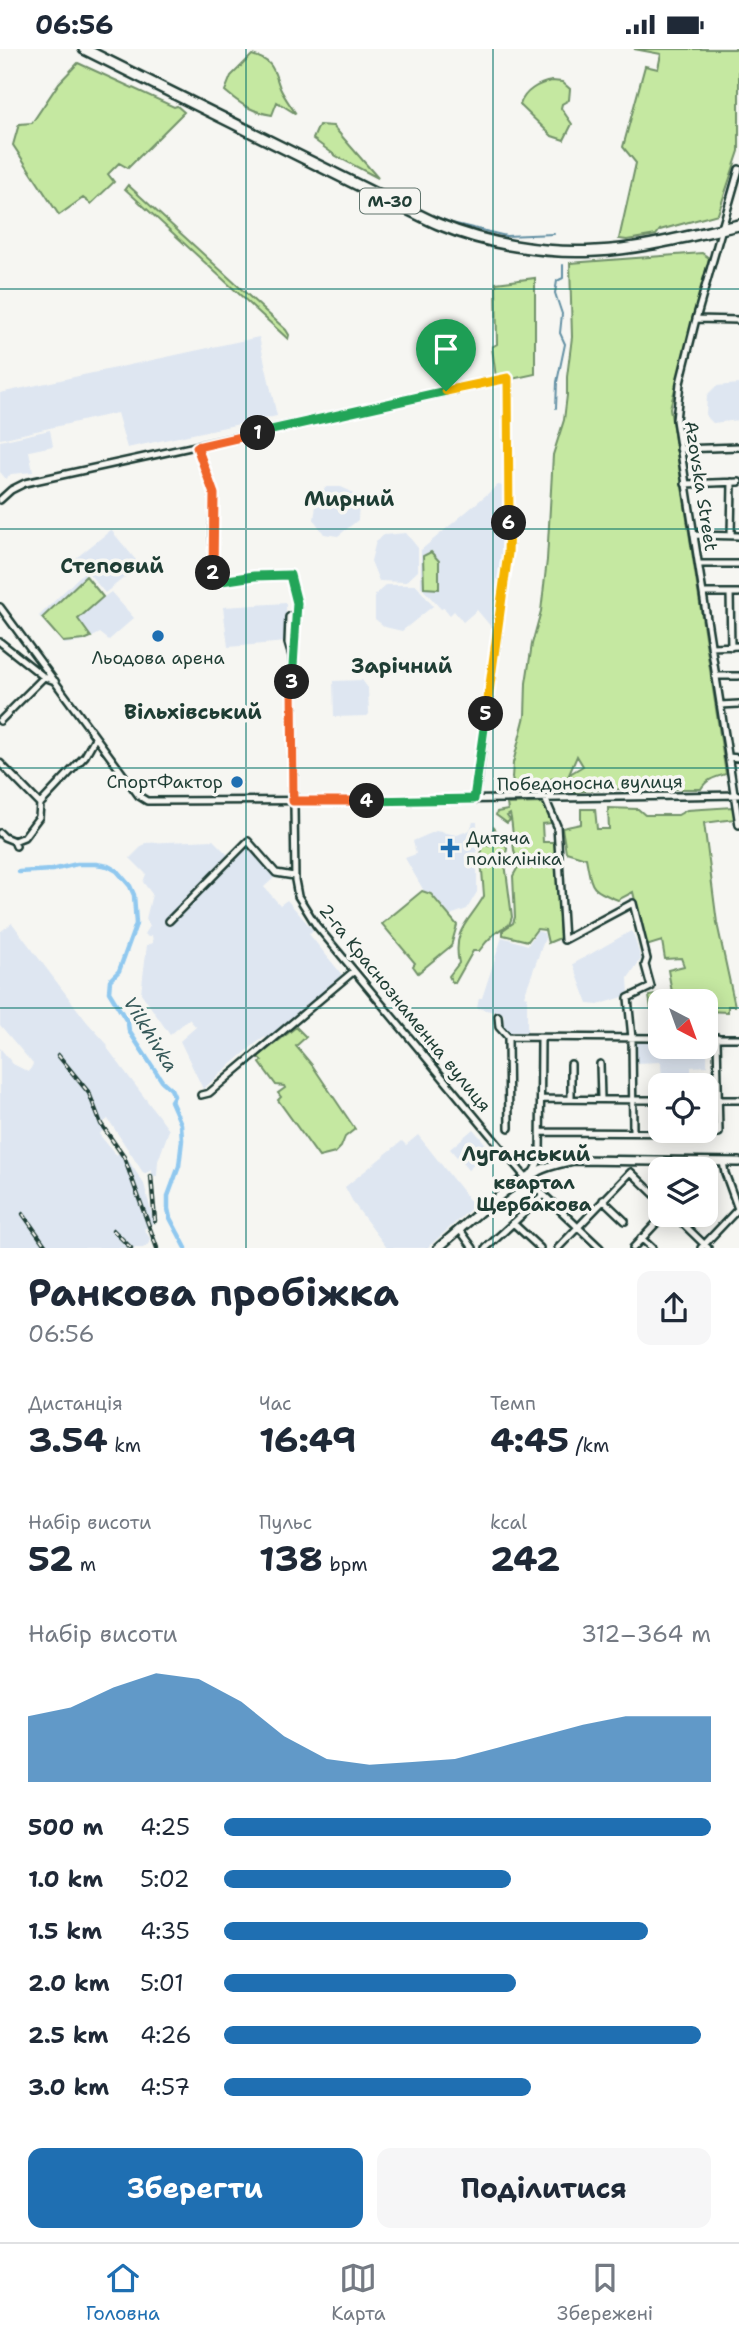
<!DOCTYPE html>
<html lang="uk">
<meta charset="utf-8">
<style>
body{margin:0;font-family:"Shantell Sans",sans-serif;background:#f6f6f7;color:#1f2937;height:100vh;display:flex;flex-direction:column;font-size:26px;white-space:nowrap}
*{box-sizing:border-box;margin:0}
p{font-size:23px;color:#747a83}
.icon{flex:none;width:38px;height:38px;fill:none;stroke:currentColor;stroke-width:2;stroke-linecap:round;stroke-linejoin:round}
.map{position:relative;height:1199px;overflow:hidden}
.details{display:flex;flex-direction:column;background:#fff;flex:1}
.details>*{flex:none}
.needle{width:46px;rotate:139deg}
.tools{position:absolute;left:648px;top:940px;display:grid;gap:14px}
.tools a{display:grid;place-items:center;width:70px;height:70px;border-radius:14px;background:#fff;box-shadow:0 4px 18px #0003;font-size:35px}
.pin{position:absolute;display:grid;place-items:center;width:60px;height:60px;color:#fff;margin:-72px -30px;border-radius:50% 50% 50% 0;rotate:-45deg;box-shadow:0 0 7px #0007}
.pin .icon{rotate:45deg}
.km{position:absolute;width:35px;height:35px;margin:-18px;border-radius:50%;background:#222;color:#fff;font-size:19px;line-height:35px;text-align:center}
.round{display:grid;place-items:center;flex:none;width:74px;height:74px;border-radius:14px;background:#f6f6f7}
.headline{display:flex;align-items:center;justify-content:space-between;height:119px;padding:0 28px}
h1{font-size:38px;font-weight:700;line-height:52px}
.figures{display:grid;grid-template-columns:repeat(3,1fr);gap:10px;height:119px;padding:7px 28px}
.figures div{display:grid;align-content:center}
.figures b{font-size:35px;font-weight:700}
.figures small{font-size:19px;font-weight:400}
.figures p{font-size:19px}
.chart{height:196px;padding:14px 28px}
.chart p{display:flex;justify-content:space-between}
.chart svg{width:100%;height:126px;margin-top:7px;fill:#1f6fb2;opacity:.7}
.button{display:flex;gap:14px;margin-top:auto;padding:14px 28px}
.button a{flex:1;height:80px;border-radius:14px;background:#1f6fb2;color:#fff;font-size:28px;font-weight:700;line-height:80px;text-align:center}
.button a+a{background:#f6f6f7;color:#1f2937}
ul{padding:0 28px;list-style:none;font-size:23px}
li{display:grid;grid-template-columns:112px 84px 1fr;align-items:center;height:52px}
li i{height:18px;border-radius:9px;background:#1f6fb2}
.status{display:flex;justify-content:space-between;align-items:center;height:49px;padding:0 35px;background:#fff;direction:ltr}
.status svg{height:19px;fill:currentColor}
.tabs{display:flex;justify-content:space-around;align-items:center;height:98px;border-top:2px solid #e0e1e3;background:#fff;font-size:19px;color:#747a83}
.tabs a{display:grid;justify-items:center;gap:4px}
.tabs .current{color:#1f6fb2}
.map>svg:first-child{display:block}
.built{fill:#dee6f1}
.green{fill:#c5e8a1;stroke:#72926a;stroke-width:2}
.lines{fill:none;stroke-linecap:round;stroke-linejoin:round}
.stream{stroke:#6390a4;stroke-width:2}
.river{stroke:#90c8ef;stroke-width:4.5}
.minor-casing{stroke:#1f3d34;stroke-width:10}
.major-casing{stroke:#1f3d34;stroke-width:12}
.highway-casing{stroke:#1f3d34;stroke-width:14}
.minor{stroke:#f6f6f2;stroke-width:5}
.major{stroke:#f6f6f2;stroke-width:7}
.highway{stroke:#f6f6f2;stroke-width:9}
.rail-casing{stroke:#1f3d34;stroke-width:4.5}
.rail{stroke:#f6f6f2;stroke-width:2;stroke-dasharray:5;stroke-linecap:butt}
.split-1-casing{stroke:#fff;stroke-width:14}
.split-2-casing{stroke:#fff;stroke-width:14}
.split-3-casing{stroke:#fff;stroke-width:14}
.split-4-casing{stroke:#fff;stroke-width:14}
.split-5-casing{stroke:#fff;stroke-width:14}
.split-6-casing{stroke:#fff;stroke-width:14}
.split-7-casing{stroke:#fff;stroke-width:14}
.split-1{stroke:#22a559;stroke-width:9}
.split-2{stroke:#f0652b;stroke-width:9}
.split-3{stroke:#22a559;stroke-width:9}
.split-4{stroke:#f0652b;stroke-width:9}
.split-5{stroke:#22a559;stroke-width:9}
.split-6{stroke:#f5b400;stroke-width:9}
.split-7{stroke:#f5b400;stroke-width:9}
.grid{fill:none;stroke:#0f766e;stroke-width:2;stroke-opacity:0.55}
.poi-dot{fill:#1f6fb2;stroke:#f6f6f2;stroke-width:2.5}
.labels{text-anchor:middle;stroke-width:7;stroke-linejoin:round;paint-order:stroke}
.shield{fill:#f6f6f2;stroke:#60746d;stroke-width:2}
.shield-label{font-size:16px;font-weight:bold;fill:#1f3d34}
.street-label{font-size:18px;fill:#1f3d34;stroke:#f6f6f2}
.poi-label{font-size:18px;fill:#1f3d34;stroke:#f6f6f2}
.water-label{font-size:19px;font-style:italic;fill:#365959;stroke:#f6f6f2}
.neighbourhood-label{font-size:19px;font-weight:bold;fill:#1f3d34;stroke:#f6f6f2}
.quarter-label{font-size:21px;font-weight:bold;fill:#1f3d34;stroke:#f6f6f2}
</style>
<div class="status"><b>06:56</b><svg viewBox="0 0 49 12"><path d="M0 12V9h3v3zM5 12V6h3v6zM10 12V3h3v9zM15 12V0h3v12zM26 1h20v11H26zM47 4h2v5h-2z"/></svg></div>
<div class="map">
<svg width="739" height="1199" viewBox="0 0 739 1199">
<rect width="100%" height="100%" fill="#f6f6f2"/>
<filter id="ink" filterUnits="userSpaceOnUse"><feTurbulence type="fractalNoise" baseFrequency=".0143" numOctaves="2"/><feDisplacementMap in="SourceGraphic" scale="14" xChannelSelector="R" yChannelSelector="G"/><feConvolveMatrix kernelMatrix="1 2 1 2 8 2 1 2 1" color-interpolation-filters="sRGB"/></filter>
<g filter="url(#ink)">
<!-- built -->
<path class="built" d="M 259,288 L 277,367 L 127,399 L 117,364 L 0,390 L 0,344 Z
M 739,335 L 739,371 L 713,374 L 706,367 L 707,346 L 716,337 Z
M 50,381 L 53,397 L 29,402 L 33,423 L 11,425 L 6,430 L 0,423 L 0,392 Z
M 498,436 L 507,438 L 506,492 L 492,579 L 477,561 L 463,573 L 454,562 L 450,566 L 444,559 L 441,560 L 421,538 L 421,501 Z
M 325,438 L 341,438 L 350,442 L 359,452 L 358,471 L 338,487 L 324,485 L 314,471 L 316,456 Z
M 111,481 L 140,516 L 105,544 L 76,509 Z
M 406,484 L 418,499 L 418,522 L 406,533 L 379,532 L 371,512 L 376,492 L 384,486 Z
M 83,524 L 104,548 L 111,543 L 134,569 L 109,591 L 100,584 L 85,592 L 64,595 L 39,567 Z
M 386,536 L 416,536 L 433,557 L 402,582 L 385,578 L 375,570 L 375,546 Z
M 286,554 L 286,593 L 228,598 L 223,558 Z
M 362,631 L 368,639 L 369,665 L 367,667 L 334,668 L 333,632 Z
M 473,773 L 477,773 L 477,843 L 467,860 L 450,866 L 431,844 L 424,842 L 405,809 L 416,805 L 413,792 L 436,782 L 457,786 L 470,781 Z
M 213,791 L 230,808 L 172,872 L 248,796 L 276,827 L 264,838 L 280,856 L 287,851 L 313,881 L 309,885 L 343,927 L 267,990 L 265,988 L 255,995 L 203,1040 L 180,992 L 196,978 L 189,970 L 170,986 L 141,944 L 147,896 L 153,894 L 152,886 L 148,888 L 145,885 L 150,877 L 146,870 L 152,845 L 143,833 L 146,825 L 130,809 L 145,794 Z
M 12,874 L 87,973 L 107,995 L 108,1000 L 169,1081 L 158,1112 L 157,1127 L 152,1127 L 152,1121 L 144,1125 L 108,1070 L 100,1076 L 104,1081 L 99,1085 L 116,1106 L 122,1102 L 144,1135 L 154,1174 L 144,1180 L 150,1189 L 150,1194 L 143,1199 L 0,1199 L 0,999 L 13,1015 L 29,1023 L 33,1015 L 0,976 L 0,883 Z
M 537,882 L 544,884 L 545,889 L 524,947 L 527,948 L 527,983 L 506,983 L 503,979 L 504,965 L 477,959 L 479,949 L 482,949 L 502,888 L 528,896 Z
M 631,882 L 634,887 L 641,910 L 628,929 L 629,946 L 598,956 L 588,955 L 573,915 Z
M 633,992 L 660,992 L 660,998 L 705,998 L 707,992 L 707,1017 L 691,1018 L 691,1032 L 662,1033 L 661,1013 L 634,1014 Z
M 473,1080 L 491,1101 L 468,1121 L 450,1100 Z
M 418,1086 L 474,1157 L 427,1199 L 387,1199 L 354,1155 L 345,1138 L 402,1092 L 406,1096 Z"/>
<!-- green -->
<path class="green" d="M 634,0 L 739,0 L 739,102 L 718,165 L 660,181 L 656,186 L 627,191 L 619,190 L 636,114 L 623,98 L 645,17 L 658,20 L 661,5 Z
M 252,6 C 274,12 273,20 280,39 C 284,48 291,57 296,65 L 277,53 L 272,66 C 252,63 240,55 225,42 L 231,27 Z
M 78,14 L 174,58 L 177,57 L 184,63 L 128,119 L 119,114 L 108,125 L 114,133 L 91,155 L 83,149 L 59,166 L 13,96 L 19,75 L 32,74 L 59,34 Z
M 552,32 L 562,33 L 570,40 L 569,51 L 562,55 L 561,59 L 572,75 L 564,91 L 552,87 L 520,56 C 524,42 539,34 552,32 Z
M 319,76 L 333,77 L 378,129 L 336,107 L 313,90 Z
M 128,136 L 286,281 L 289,286 L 288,290 L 125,140 Z
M 702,204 L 709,209 L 670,359 L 726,725 C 716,728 706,730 701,740 L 609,740 L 574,743 L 570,725 L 583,717 L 577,707 L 568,728 L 551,730 L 551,736 L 547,738 L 545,744 L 515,743 L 512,729 L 513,714 L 525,667 L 526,634 L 532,595 L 541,562 L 547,511 L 553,406 L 564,371 L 567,346 L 567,328 L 572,288 L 570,214 Z
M 535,229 L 535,325 L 512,330 L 510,328 L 496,329 L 492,298 L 497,295 L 496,234 Z
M 431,503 L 439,512 L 439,540 L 424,539 L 423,507 Z
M 86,527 L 103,548 L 78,570 L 91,588 L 84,591 L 63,593 L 42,569 Z
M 544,754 L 553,774 L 542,775 L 543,793 L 555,793 L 560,889 L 548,894 L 545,881 L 537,880 L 528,892 L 503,886 L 503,881 L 513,874 L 515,868 L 513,827 L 519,816 C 510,800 515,783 510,765 L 507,767 L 510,771 L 507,774 L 496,766 L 497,763 L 508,761 L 507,755 Z
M 733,758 L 735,770 L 704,774 L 717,874 L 735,957 L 728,957 L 728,963 L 705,962 L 705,952 L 660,952 L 660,960 L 651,960 L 649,947 L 672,943 L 668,921 L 684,917 L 681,909 L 665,910 L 662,892 L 646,897 L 633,843 L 618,851 C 589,840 592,839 586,809 L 566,803 L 562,779 L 581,775 L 581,760 L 595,760 L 597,780 L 609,780 L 608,759 L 638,760 L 645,766 L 678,766 L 687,761 Z
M 494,779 L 503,790 L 507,799 L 505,814 L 512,868 L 509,876 C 496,881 487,891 479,902 L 473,902 L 455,934 L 452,933 L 449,927 L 459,914 C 452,880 470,872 484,847 L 481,808 L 483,794 L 489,797 Z
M 422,842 L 431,845 L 457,876 L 451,897 L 418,924 L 413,917 L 415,914 L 382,875 Z
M 296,978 L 306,988 L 296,997 L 312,1016 L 355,1080 L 345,1088 L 341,1098 L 335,1104 L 319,1108 L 278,1051 L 281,1048 L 278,1044 L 285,1039 L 284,1037 L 276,1036 L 260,1014 L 262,1012 L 258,1008 Z"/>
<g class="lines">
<!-- stream -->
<path class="stream" d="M 421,162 L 452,174 L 506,187 L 554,185
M 556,359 L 557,333 L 565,295 L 560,284 L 562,265 L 555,244 L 557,232 L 563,229 L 563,216"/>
<!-- river -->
<path class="river" d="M 19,823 L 52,821 L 77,815 L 96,815 L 108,817 L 117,822 L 130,837 L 134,846 L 136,875 L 119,922 L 110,931 L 109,943 L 128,974 L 129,982 L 162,1032 L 171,1040 L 174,1047 L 171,1052 L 181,1075 L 182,1091 L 179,1117 L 168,1147 L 168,1160 L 170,1169 L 186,1199"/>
<!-- minor casing -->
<g class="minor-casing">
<path id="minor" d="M 739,120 L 696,270 L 680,334 L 676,371 L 739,776
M 696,270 L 739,271
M 197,398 L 214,445 L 212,485 L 215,533 L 254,527 L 290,526 L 297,554 L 292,607 L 295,831 L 298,847 L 316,876 L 526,1129 L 600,1199
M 680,400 L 739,398
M 685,435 L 739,433
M 0,451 L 11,441 L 25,434 L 508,329 L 509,492 L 478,731 L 474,750
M 695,486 L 739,487
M 731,487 L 732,433
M 699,515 L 739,515
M 703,544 L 739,544
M 730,544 L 731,598
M 0,558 L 139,747 L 147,752 L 444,751 L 739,746
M 0,593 L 44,628 L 55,632
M 711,598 L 739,597
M 292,607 L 288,594 L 289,568 L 296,564
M 715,627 L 739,627
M 720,656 L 739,655
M 0,672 L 44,628
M 728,708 L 739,709
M 0,714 L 40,755
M 545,749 L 557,777 L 564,891 L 633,854 L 647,910 L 645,916 L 651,938 L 628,949 L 632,989 L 633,1083
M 0,784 L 4,788 L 14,792 L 16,797
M 14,792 L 24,788 L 39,768 L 40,755 L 85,707 L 95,689
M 169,872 L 248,792 L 276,824 L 294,827
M 498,967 L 499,978 L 508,988 L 660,989
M 508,988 L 509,1079
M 705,989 L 739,989
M 600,1015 L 601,1050
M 201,1046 L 209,1044 L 354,922
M 541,1050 L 660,1051
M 571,1050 L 571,1015
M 705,1051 L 739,1051
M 540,1083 L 719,1084 L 717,988
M 723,1113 L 725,1124 L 738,1160
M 532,1125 L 540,1110 L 541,989
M 603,1151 L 625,1172
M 674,1166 L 708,1199
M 513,1174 L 540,1199
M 687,1177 L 698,1166
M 460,1181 L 473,1199
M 641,1189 L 652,1199
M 486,1199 L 544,1146
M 558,1199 L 631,1123 L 660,1151
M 633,1199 L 664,1166
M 701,1199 L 738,1160"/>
</g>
<!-- major casing -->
<g class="major-casing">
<path id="major" d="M 438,1199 C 468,1174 503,1139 538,1122 C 549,1116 562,1114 574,1111 L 739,1113"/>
</g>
<!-- highway casing -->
<g class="highway-casing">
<path id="highway" d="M 84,0 L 390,152 C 406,159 422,168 438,175 C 486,195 545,205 596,202 C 644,200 692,186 739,176"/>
</g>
<!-- minor -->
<use href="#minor" class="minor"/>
<!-- major -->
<use href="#major" class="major"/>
<!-- highway -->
<use href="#highway" class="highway"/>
<!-- rail casing -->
<g class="rail-casing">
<path id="rail" d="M 58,1006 L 89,1044 L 101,1075 L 124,1108 L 157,1199
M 151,1127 L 155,1172
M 23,1165 L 47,1199
M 113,1181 L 131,1199"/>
</g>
<!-- rail -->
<use href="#rail" class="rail"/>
</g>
</g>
<g class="lines" filter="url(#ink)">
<!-- split-1 casing -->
<g class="split-1-casing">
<path id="split-1" d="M 258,384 L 446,342"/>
</g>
<!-- split-2 casing -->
<g class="split-2-casing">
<path id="split-2" d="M 213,524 L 214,445 L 197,398 L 258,384"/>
</g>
<!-- split-3 casing -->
<g class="split-3-casing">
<path id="split-3" d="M 213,524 L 215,533 L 254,527 L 290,526 L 297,554 L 292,633"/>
</g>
<!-- split-4 casing -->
<g class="split-4-casing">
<path id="split-4" d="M 292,633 L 293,752 L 367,752"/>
</g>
<!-- split-5 casing -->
<g class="split-5-casing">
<path id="split-5" d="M 367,752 L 474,750 L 486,665"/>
</g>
<!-- split-6 casing -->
<g class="split-6-casing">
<path id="split-6" d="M 486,665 L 508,504 L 509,474"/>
</g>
<!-- split-7 casing -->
<g class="split-7-casing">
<path id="split-7" d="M 446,342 L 508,329 L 509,474"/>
</g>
<!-- split-1 -->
<use href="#split-1" class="split-1"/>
<!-- split-2 -->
<use href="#split-2" class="split-2"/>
<!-- split-3 -->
<use href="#split-3" class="split-3"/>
<!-- split-4 -->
<use href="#split-4" class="split-4"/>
<!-- split-5 -->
<use href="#split-5" class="split-5"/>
<!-- split-6 -->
<use href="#split-6" class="split-6"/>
<!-- split-7 -->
<use href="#split-7" class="split-7"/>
</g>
<!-- grid -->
<path class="grid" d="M 246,0 L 246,1199M 493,0 L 493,1199M 0,240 L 739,240M 0,480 L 739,480M 0,719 L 739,719M 0,959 L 660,959M 705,959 L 739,959"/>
<!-- markers -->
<g class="poi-dot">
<circle cx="158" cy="587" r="7"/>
<circle cx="237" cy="733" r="7"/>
<path d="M446.5 788.5h7v7h7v7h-7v7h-7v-7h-7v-7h7z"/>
</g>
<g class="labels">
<!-- shield labels -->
<rect class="shield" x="360" y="139.5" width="60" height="25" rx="5"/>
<g class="shield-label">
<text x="390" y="158">М-30</text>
</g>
<!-- street labels -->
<g class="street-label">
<text transform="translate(701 437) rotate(81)" y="6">Azovska Street</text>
<text transform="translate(590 734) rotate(-1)" y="6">Победоносна вулиця</text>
<text transform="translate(405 959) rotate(51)" y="6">2-га Краснознаменна вулиця</text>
</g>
<!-- poi labels -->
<g class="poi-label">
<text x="158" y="615">Льодова арена</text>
<text x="223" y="739" text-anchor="end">СпортФактор</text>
<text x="466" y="795" text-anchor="start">Дитяча<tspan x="466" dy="21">поліклініка</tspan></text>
</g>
<!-- water labels -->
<g class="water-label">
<text transform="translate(151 985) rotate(58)" y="7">Vilkhivka</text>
</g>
<!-- neighbourhood labels -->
<g class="neighbourhood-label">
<text x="534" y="1140">квартал<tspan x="534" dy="22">Щербакова</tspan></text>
</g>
<!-- quarter labels -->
<g class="quarter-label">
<text x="349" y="457">Мирний</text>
<text x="112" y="524">Степовий</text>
<text x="402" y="624">Зарічний</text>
<text x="193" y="670">Вільхівський</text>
<text x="526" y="1112">Луганський</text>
</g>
</g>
</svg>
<div class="tools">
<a><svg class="needle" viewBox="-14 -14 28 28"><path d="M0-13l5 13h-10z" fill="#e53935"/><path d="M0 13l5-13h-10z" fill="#747a83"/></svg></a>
<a><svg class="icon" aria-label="locate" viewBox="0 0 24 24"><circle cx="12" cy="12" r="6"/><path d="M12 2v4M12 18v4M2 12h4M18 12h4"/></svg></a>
<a><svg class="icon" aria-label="layers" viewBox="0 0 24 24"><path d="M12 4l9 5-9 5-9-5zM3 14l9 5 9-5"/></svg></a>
</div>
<div class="pin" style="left:446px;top:342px;background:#1e9e55"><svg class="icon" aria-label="arrive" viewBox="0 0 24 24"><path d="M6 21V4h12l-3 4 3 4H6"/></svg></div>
<b class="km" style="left:258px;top:384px">1</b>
<b class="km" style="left:213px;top:524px">2</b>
<b class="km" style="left:292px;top:633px">3</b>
<b class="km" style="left:367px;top:752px">4</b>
<b class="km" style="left:486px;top:665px">5</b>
<b class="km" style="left:509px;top:474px">6</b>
</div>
<section class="details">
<div class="headline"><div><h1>Ранкова пробіжка</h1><p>06:56</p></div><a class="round"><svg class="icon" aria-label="share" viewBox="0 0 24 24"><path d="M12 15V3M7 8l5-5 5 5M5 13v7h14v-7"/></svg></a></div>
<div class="figures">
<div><p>Дистанція</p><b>3.54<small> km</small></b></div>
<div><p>Час</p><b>16:49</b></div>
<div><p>Темп</p><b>4:45<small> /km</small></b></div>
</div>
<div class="figures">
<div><p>Набір висоти</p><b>52<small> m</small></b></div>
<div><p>Пульс</p><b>138<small> bpm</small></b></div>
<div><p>kcal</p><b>242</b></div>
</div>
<div class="chart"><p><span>Набір висоти</span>312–364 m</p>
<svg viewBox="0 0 160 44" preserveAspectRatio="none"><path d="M0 44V21L10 18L20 11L30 6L40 8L50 16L60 28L70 36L80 38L90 37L100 36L110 32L120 28L130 24L140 21L150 21L160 21V44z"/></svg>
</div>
<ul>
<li><b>500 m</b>4:25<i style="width:100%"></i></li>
<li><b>1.0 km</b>5:02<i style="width:59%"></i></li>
<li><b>1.5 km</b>4:35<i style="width:87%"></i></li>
<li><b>2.0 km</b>5:01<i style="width:60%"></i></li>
<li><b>2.5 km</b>4:26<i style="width:98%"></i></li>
<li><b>3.0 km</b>4:57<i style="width:63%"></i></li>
</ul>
<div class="button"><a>Зберегти</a><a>Поділитися</a></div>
</section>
<nav class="tabs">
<a class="current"><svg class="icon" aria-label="home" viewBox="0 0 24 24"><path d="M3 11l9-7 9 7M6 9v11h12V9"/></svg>Головна</a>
<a><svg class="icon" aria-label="map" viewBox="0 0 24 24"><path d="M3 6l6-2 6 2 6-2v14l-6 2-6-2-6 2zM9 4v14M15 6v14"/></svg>Карта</a>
<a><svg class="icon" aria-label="saved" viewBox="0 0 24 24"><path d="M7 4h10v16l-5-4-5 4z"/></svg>Збережені</a>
</nav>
